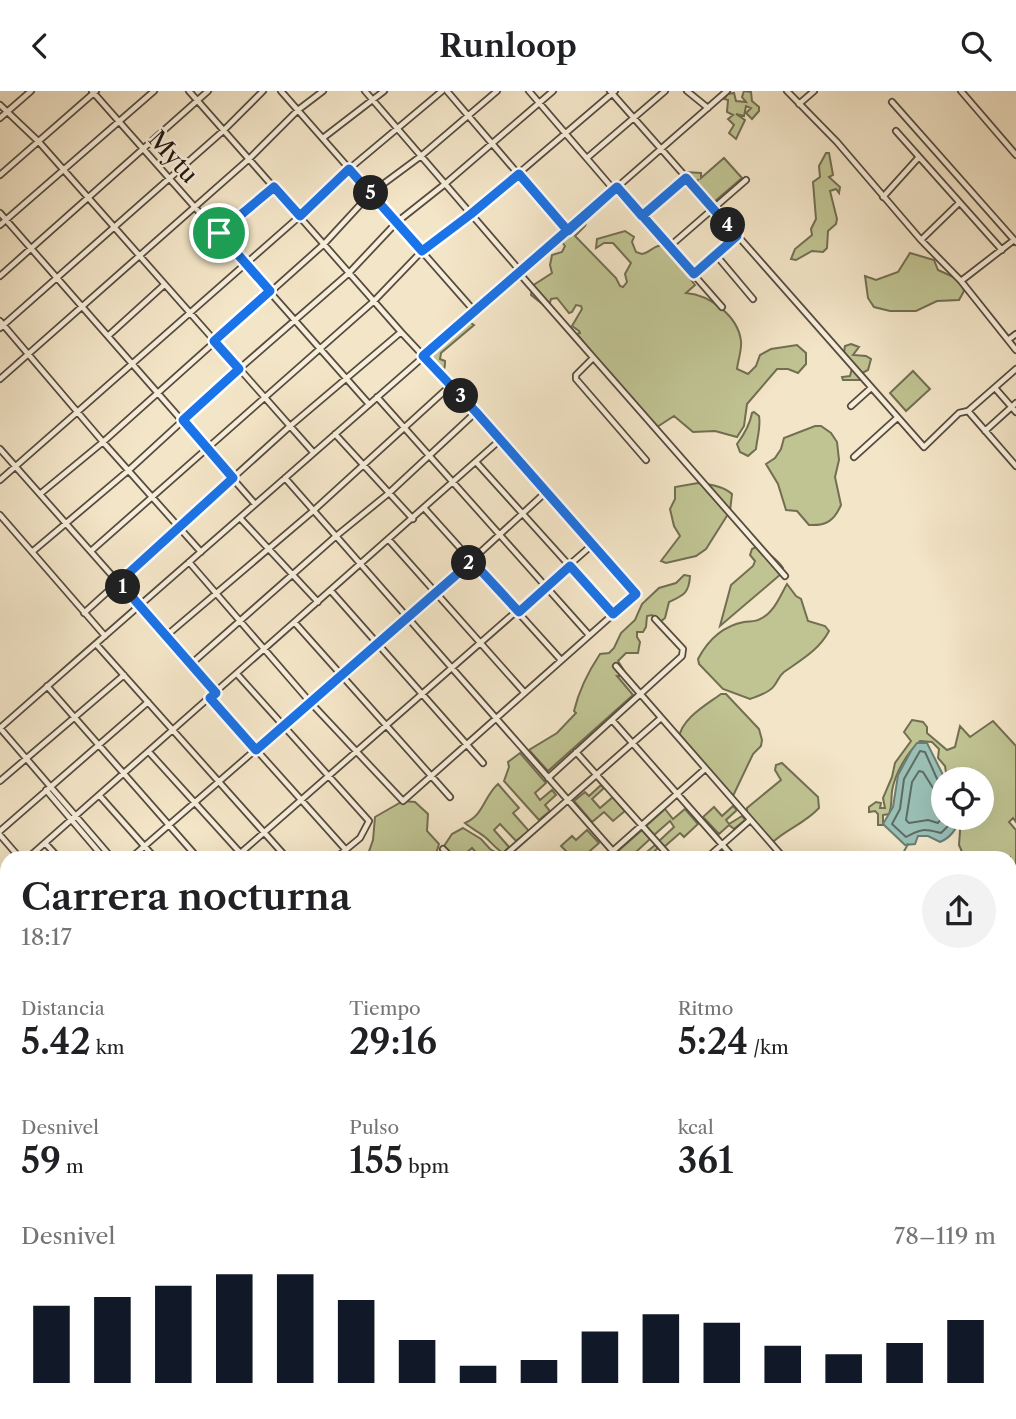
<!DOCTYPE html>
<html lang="es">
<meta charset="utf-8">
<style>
body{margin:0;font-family:"Libre Caslon Text",serif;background:#f2f2f2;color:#202124;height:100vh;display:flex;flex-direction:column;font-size:26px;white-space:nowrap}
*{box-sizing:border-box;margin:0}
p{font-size:23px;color:#757577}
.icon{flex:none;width:38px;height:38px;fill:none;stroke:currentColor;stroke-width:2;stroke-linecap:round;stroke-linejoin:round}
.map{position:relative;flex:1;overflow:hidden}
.panel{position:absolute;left:0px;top:760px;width:1017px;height:569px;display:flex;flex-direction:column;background:#fff;border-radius:21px 21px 0 0;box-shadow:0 7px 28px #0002}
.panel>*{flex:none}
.tools{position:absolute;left:931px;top:676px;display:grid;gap:14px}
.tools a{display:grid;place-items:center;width:63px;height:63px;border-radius:50%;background:#fff;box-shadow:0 7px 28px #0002;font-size:35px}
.pin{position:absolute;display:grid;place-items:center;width:60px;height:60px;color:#fff;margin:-30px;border:4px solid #fff;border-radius:50%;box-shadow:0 2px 7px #0007}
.km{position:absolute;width:35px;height:35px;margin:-18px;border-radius:50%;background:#222;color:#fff;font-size:19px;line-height:35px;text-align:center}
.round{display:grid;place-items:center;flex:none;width:74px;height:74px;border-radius:37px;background:#f2f2f2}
.summary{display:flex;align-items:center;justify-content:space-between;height:119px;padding:0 21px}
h1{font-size:38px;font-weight:600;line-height:52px}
.stats{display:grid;grid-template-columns:repeat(3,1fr);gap:10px;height:119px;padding:7px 21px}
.stats div{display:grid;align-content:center}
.stats b{font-size:35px;font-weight:600}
.stats small{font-size:19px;font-weight:400}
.stats p{font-size:19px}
.chart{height:196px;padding:14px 21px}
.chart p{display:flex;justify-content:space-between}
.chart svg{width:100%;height:126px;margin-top:7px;stroke:#111827;stroke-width:6}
header{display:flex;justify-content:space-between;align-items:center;height:91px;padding:0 21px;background:#fff;font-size:32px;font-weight:600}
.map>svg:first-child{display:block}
.green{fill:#c0c392;stroke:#716e52;stroke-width:2}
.water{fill:#9bbfb5;stroke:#6b7c73;stroke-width:2}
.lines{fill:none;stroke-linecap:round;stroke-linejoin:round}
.shore{stroke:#5e6c63;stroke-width:2}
.stream{stroke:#6b7c73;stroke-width:2}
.minor-casing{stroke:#564b3e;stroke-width:8}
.minor{stroke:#f7eedb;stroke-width:4.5}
.route-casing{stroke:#fff;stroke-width:14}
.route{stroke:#1a73e8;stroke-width:9}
.labels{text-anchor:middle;stroke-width:5;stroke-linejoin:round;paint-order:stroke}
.street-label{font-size:24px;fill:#221811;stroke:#f7eedb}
</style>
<header><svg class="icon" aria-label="back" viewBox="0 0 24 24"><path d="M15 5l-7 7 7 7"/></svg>Runloop<svg class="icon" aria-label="search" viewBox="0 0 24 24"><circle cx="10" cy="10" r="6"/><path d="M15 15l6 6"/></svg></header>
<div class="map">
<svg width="1016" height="1328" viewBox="0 0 1016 1328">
<rect width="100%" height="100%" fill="#f3e5c7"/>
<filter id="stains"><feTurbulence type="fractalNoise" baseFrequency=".00286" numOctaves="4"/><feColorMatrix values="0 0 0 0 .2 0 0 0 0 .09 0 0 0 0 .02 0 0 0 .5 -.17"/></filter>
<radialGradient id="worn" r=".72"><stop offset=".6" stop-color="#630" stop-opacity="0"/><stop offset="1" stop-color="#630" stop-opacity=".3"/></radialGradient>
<!-- green -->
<path class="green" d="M 744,0 L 751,1 L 752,10 L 759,16 L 759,20 L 752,28 L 746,22 L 751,17 L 746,15 L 744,25 L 736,23 L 745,29 L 736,48 L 729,42 L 734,34 L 728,28 L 733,24 L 727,21 L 728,9 L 724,8 L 728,3 L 734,2 L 736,10 L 746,11 L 742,6 Z
M 826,62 L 829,62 L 833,84 L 829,86 L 840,96 L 839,102 L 836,98 L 830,100 L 837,128 L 836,133 L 828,140 L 827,157 L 823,161 L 812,160 L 796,169 L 791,168 L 795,158 L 812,144 L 811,138 L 816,128 L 813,91 L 820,86 L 819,75 Z
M 724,67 L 742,87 L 714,111 L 697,91 L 698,89 L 692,90 L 686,84 L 686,81 L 701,82 L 701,87 Z
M 584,128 L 587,130 L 585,135 L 575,145 L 616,187 L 620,195 L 623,196 L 627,191 L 625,183 L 631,172 L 613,152 L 604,152 L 596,157 L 597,148 L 625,140 L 634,146 L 632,151 L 636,161 L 642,163 C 648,162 652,157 658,155 C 667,152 677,164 682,170 L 681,176 L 695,194 L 686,202 C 710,204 738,225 741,250 C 742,259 738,269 737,278 L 748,283 L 756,275 L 760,264 L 771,258 L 797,254 L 806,262 L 806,273 L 798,282 L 788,278 L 777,278 L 747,313 L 744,335 L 737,346 L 715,340 L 693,341 L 674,325 L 654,338 L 577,243 L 580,242 L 579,240 L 572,235 L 582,218 L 581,215 L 576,214 L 572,221 L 569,222 L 557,207 L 551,208 L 549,215 L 546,216 L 531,204 L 532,195 L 552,182 L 550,174 L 552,164 L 562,161 L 565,155 L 562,151 L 566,143 Z
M 910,162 L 934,169 L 938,179 L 960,189 L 964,200 L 959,209 L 937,210 L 916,220 L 890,220 L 874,216 L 868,207 L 865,185 L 876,189 L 898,181 Z
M 468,230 L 474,234 L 441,262 L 440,268 L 445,270 C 445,278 444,281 438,285 L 426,271 L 425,266 L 462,231 Z
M 851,253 L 859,256 L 853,264 L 866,265 L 871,268 L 868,279 L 860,283 L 860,289 L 843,289 L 842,286 L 850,285 L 853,274 L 844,261 L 845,255 Z
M 913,280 L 930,298 L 906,320 L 890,302 Z
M 754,321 L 759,325 C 761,336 757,347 756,358 L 748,365 L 740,361 L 737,353 C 743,345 750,333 752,322 Z
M 815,335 L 821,335 L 831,342 L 837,351 L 839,369 L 835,386 L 841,414 C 834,430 826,435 809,434 L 797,420 L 786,419 L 778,393 L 766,373 L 775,367 L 781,358 L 784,347 Z
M 698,392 C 710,393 723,395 732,403 L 730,420 L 706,458 L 696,465 L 666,472 L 661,470 L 680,445 L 674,435 L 670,418 L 675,408 L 675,396 Z
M 760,454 C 767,463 778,468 783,477 L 781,483 L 720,535 L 731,494 L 753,475 L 755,470 L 750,464 L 752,458 Z
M 684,484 L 690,485 C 689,502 684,504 669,511 L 665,527 L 660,531 L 655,529 L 652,524 L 647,525 L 646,536 L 643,541 L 637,541 L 637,546 L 640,551 L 638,562 L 626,562 L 618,570 L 625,581 L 623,585 L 617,585 L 633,604 L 548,680 L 529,659 L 557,642 L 576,622 L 574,620 C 579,599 588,581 600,563 L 609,562 L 614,557 L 621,542 L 635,529 L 642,513 L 659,497 L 676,492 Z
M 787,493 L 796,505 L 801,508 L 808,530 L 825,535 L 829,540 C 819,559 801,569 784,581 C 779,585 778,590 774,595 C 769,602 758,605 750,608 L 723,598 L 699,573 L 698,568 C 708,549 723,535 744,531 C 749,530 756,531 760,528 C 774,522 780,505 787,493 Z
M 721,603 L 726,603 L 759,638 L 762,649 L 761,655 L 753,663 L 733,705 L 692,659 L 679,647 C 681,628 706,614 721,603 Z
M 912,629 L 923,631 L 927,636 L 927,642 L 947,659 L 955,656 L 960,635 L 970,646 L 993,630 L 1016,655 L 1016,731 L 1013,727 L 1009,731 L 1016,739 L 1016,808 L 1010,813 L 1010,766 L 961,766 L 963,763 L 959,754 L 961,726 L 982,726 L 982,688 L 947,688 L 945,675 L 938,667 L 939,658 L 932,651 L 920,650 C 907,662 895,682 892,700 C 891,709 892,715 889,723 L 883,724 L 883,734 L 878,734 L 878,723 L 875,720 L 869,721 L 869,716 L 876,711 L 881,712 L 880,717 L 885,717 L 883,707 L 892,686 L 895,672 L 911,650 L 904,641 Z
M 520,662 L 546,692 L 535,702 L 540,709 L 552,699 L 556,704 L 545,714 L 550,720 L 539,729 L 504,690 L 509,676 L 508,671 Z
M 782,672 L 818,706 L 819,717 C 805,732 789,737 774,750 L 769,750 L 747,723 L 747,717 L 781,689 L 775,679 L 776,674 Z
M 498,693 L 519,717 L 513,722 L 529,740 L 516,750 L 500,733 L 494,739 L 509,756 L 503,762 C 495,757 492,752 485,746 C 479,741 472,738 465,732 C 484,724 484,705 498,693 Z
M 601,694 L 604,697 L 592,708 L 600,717 L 613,706 L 625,720 L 613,730 L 604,721 L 592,731 L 574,710 L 585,701 L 589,705 Z
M 403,710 L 415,711 L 428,723 L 427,740 L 439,753 L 435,766 L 367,766 L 373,749 L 375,726 Z
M 733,715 L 737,719 L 726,729 L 729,733 L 742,725 L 745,729 L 734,738 L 729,734 L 719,743 L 703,726 L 714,716 L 722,725 Z
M 665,718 L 673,728 L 685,718 L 698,733 L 684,746 L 680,742 L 664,756 L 659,750 L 674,736 L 670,730 L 654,744 L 646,735 Z
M 463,737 L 481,748 L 490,758 L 500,764 L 498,766 L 480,766 L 472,757 L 464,764 L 466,766 L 455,766 L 444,755 L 452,743 Z
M 587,739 L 599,752 L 583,766 L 572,766 L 561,755 L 572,745 L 576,749 Z
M 642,739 L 650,748 L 637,760 L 642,765 L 655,754 L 658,757 L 648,766 L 623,766 L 618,760 Z"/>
<!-- water -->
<path class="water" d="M 917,652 L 927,652 L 945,688 L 943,726 L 959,728 C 957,738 950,747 940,751 L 928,745 L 918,745 L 915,753 L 905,754 L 883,733 L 893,716 L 898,684 L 911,660 Z"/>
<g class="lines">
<!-- shore -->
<path class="shore" d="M 943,694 L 938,690 L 925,661 L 920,660 L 904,688 L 900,718 L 892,733 L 906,746 C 922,737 924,738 941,742 L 950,733 L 952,726
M 943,703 L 933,697 L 923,681 L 919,680 L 912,691 L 906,729 L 909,732 L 928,729 L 938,732 L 943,725"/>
<!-- stream -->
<path class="stream" d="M 901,766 L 908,753"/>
<!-- minor casing -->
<g class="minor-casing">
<path id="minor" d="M 92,0 L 368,312
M 189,0 L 401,241 L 476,321 L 636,503 L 403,710 L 310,611 L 189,471
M 281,0 L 476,222
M 365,0 L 521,181
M 447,0 L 567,140
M 529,0 L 614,99
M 610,0 L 924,356 L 959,322 L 968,320 L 1016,278
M 687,0 L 708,17
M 787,0 L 837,51 L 921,149 L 961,190 L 1016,259
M 961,0 L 1016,64
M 892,11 L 1016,151
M 799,13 L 814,0
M 0,14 L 39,51 L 313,361
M 0,27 L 31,0
M 896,40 L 1002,159
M 323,47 L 384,0
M 587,67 L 665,0
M 0,84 L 96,0
M 617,96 L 722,216
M 883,106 L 919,66
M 0,122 L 255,413
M 642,125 L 686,87
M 0,134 L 154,0
M 219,142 L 274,96
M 921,149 L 959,112
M 669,156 L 746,89
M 716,164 L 753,208
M 519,182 L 785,485
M 693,183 L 737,145
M 0,185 L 208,0
M 961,190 L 1014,149
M 0,230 L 103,351 L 201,461
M 0,237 L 223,40 L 263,0
M 108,245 L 164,194
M 1008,249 L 1016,243
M 593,267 L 576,284 L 576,288 L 646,369
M 0,288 L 249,68 L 298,19 L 323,0
M 995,297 L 1016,321
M 377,306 L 589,544
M 851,315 L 871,297
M 968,320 L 1016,375
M 985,340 L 1016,312
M 335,343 L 413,428
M 0,358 L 216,602
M 854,366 L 897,327
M 476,371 L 613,523
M 285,387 L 618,766
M 0,389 L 300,125 L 349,78 L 442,0
M 40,403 L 103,351 L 324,153 L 371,102 L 421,65 L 497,0
M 425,418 L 561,569
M 0,424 L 105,545
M 240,427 L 318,511
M 389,449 L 524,601
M 91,460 L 374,210 L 422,160 L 471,123 L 615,0
M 32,461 L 129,379 L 239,278 L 349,182 L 397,131 L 445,93 L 553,0
M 331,500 L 483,672
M 84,522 L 289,336 L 401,241
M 295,532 L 450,706
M 166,545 L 313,420 L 451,294
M 96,553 L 286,766
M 191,573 L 335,446 L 389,402 L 476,321
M 616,575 L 783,766
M 237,583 L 369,730 L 360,747 L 337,766
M 47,595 L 197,766
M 210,607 L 346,759
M 612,629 L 733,766
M 0,637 C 242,424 485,212 727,0
M 0,637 L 111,766
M 149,661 L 244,766
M 576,661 L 670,766
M 548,687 L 682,565 L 683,558 L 655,528
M 0,690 L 124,584
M 46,699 L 103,766
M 99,704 L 154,766
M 0,740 L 148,611
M 0,744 L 19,766
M 45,752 L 58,766
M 443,758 L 451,766
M 29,766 L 500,349
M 132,766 L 436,502 L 546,401
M 236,766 L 592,454
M 503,766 L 661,627
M 606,766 L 705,678
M 708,766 L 750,729
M 0,793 L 7,787
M 1010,826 L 1016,821
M 0,837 L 7,845
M 598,1321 L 604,1328
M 435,1328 L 443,1321"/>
</g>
<!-- minor -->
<use href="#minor" class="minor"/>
</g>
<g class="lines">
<!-- route casing -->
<g class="route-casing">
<path id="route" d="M 219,142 L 270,200 L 214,250 L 239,278 L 183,329 L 233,387 L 119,491 L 216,602 L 210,607 L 256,659 L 472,470 L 519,521 L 570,475 L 613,523 L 636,503 L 476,321 L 423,265 L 617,96 L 694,183 L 737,145 L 686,87 L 642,125 L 617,96 L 568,140 L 519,83 L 471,123 L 422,160 L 349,78 L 300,125 L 274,96 L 219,142"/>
</g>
<!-- route -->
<use href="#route" class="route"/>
</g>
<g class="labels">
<!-- street labels -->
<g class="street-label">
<text transform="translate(173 66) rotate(48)" y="8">Mytu</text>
</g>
</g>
<rect width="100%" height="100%" filter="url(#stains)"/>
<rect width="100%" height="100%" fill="url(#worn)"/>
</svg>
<div class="tools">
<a><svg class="icon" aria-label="locate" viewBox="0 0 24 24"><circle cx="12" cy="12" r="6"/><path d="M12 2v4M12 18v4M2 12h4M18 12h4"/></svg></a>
</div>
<div class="pin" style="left:219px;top:142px;background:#1e9e55"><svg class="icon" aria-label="arrive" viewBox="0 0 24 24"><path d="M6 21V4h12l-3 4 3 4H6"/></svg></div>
<b class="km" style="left:123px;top:496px">1</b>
<b class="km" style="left:469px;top:472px">2</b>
<b class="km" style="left:461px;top:305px">3</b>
<b class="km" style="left:728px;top:134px">4</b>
<b class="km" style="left:371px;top:102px">5</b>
<section class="panel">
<div class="summary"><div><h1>Carrera nocturna</h1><p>18:17</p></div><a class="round"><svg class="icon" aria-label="share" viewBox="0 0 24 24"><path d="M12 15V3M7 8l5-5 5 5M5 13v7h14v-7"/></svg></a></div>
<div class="stats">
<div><p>Distancia</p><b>5.42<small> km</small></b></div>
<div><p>Tiempo</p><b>29:16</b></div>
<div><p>Ritmo</p><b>5:24<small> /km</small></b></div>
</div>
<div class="stats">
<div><p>Desnivel</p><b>59<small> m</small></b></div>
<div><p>Pulso</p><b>155<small> bpm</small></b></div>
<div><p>kcal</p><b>361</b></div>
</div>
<div class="chart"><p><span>Desnivel</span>78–119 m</p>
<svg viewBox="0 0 160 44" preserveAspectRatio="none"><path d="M5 44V17M15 44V14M25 44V10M35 44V6M45 44V6M55 44V15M65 44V29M75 44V38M85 44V36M95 44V26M105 44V20M115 44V23M125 44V31M135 44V34M145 44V30M155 44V22"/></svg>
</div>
</section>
</div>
